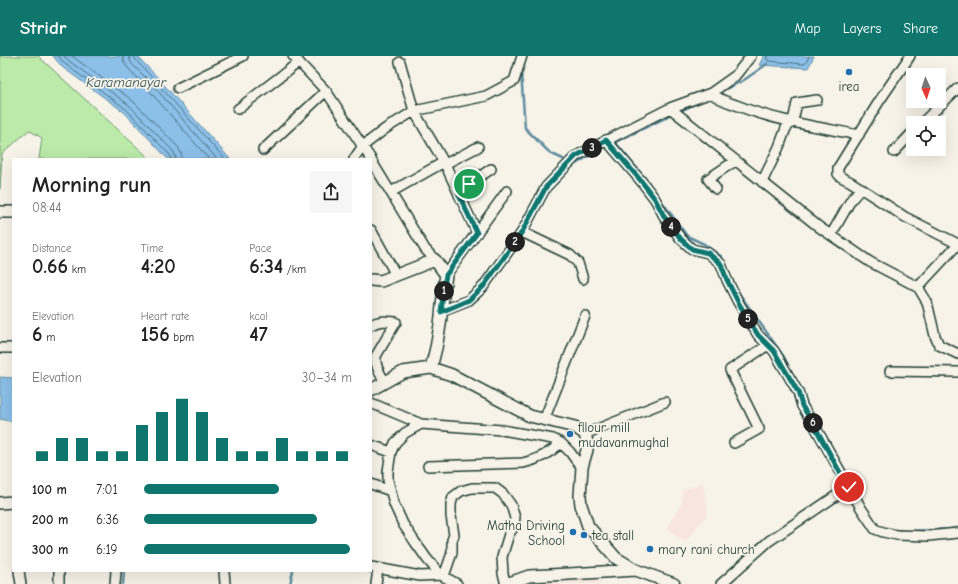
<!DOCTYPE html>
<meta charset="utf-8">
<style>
body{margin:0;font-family:"Comic Neue",sans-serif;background:#f6f6f6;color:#222;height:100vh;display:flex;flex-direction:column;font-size:15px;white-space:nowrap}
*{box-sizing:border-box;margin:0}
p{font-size:13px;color:#767676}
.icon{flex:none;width:22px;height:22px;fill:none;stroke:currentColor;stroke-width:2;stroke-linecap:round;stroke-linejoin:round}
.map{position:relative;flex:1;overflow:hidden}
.side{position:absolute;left:12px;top:102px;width:360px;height:414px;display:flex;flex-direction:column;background:#fff;border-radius:0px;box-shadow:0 4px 16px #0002}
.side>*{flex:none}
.needle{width:26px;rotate:177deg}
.tools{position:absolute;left:906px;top:12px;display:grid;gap:8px}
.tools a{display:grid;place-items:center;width:40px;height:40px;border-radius:0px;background:#fff;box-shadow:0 4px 16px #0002;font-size:20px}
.pin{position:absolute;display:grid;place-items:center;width:34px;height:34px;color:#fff;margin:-17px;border:2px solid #fff;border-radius:50%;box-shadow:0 1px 4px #0007}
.km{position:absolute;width:20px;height:20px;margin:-10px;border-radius:50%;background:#222;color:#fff;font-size:11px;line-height:20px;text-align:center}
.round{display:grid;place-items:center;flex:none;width:42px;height:42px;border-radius:0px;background:#f6f6f6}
.headline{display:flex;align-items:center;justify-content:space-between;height:68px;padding:0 20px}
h1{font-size:22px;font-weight:700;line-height:30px}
.stats{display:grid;grid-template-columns:repeat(3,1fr);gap:6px;height:68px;padding:4px 20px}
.stats div{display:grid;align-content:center}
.stats b{font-size:20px;font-weight:700}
.stats small{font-size:11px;font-weight:400}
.stats p{font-size:11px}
.chart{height:112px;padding:8px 20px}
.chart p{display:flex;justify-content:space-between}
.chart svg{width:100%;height:72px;margin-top:4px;stroke:#0f766e;stroke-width:6}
ul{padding:0 20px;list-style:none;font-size:13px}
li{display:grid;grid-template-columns:64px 48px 1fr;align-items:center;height:30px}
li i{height:10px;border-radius:5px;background:#0f766e}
header{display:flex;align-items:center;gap:24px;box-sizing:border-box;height:56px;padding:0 20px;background:#0f766e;color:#fff}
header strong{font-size:19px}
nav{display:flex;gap:22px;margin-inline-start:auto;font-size:14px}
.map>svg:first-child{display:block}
.built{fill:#f8e6de}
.green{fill:#bbeaa9;stroke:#6d946e}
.water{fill:#8cc0e9;stroke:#608ca1}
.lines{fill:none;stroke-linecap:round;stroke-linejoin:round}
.shore{stroke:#4b717c;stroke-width:1}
.stream{stroke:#608ca1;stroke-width:2.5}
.minor-casing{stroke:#1f3d34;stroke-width:12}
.tertiary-casing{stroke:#1f3d34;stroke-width:14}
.minor{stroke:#f7f3e8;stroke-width:9}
.tertiary{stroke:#f7f3e8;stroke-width:11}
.route-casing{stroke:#fff;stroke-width:8}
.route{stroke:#0f766e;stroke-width:5}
.poi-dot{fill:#1f6fb2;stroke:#f7f3e8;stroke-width:1.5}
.labels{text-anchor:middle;stroke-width:3.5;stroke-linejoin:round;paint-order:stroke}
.poi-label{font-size:13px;fill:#1f3d34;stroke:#f7f3e8;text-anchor:start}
.water-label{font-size:14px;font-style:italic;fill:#355758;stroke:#f7f3e8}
</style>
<header>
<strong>Stridr</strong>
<nav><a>Map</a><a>Layers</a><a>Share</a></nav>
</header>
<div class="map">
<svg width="958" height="528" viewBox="0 0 958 528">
<rect width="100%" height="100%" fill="#f7f3e8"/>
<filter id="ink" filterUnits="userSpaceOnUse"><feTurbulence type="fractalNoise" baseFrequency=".025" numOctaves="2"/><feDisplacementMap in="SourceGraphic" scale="8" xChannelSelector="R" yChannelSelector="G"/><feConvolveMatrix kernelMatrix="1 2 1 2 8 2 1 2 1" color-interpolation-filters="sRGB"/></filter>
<g filter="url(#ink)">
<!-- built -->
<path class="built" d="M 703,427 L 707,449 L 708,456 L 705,461 L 686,485 L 679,483 L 667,471 L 682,447 L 683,434 Z
M 570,521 L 595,522 L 606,528 L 530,528 L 542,525 Z"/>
<!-- green -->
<path class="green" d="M 0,0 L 38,0 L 150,103 L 39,103 L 42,82 L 29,74 L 2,98 L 0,133 Z"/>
<!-- water -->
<path class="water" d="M 53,0 L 137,0 L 158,22 L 230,103 L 168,103 L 124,56 L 62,11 Z
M 764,0 L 814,0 L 808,12 L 759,9 Z
M 0,321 L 13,322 L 13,366 L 0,363 Z"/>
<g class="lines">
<!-- shore -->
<path class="shore" d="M 58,0 L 65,8 L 126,53 L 170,99 L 171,103
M 64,0 L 69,5 L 129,49 L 173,95 L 175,99 L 176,103
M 72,0 L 133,45 L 178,91 L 181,97 L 182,103
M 123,0 L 124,6 L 127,11 L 147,32 L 209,103
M 129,0 L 130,4 L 132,8 L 152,28 L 217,103
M 134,0 L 136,4 L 155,25 L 225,103
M 767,0 L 767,4 L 768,5 L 804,8 L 806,7 L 809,0"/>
<!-- stream -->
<path class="stream" d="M 521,16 L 525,72 L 550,97 L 563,103
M 720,36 L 744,24 L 767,8
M 680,55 L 699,46
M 574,109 L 604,91
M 649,127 L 615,86 L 667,61
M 660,143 L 687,180 L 704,188 L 722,201 L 723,205
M 730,219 L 734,229
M 736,233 L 784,301 L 793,319
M 804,342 L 810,355
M 913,475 L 951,473 L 958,472
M 123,528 L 124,515
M 290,528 L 293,515"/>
<!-- minor casing -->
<g class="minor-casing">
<path id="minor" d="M 293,0 L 326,35 L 371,103
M 910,0 L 880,44 L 838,112 L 838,118 L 841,121 L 851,126 L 905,161 L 958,188
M 400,6 L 414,55 L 445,108 L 477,177
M 178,32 L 243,0
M 711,37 C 718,43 727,46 736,49 C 775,65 818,71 859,79
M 670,52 L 819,171 L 870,206 L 918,231 L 958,188
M 238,53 L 299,6
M 922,67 L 958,32
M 606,84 L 642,126 L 655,143 L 665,162 L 681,183 L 692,193 L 708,197 L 721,208 L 727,224 L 738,246 L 758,279 L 774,295 L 798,336 L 802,350 L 813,367 L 861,452 L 875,473 L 883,476 L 897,479 L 928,480 L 958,477
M 263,94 L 326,35
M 894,96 L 913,76
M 354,103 L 363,90 L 385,73 L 414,55 L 486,40 L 514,25 L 522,0
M 371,104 L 425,193 L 435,204
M 445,108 L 478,91
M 762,126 L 779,91 L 786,72 L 793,65 L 797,47 L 817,44
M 716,133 L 708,123 L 735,105
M 391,136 L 444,106
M 459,139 L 465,135 L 469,128 L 491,113
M 371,174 L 396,219
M 522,176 L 570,199 L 578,207 L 583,223
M 831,179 L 851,144 L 861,132
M 446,219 L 507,135
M 918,231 L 927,246 L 935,280 L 939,289 L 958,298
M 441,255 L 469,244 L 483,231 L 522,176 L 546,131 L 576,100 L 670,52 L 711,37 L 735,20 L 751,0
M 371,269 C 379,264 387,265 396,266 L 376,300 C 375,311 380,317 385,326
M 0,292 L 13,292
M 890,315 L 958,316
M 371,347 L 421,368
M 544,364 L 585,260
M 585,378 L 665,346
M 734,387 L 759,373 L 730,314 L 768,289
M 371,389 L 391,396
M 428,410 L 523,407 C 538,404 550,397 561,387
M 371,428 L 391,435
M 371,511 L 420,520 L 441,519 L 457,528
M 19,515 L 21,528
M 59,515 L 59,528
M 224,515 L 225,528
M 441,519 L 427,503 L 415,486 L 403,468 L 394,448 L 388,424 L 388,415 L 391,396 L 395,387 L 405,377 L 421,368 L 502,374 L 553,383 L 561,387 L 570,396 L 575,403 L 582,411
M 444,520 L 452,497 L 452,484 L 454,479 L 451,460 L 451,448 L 453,441 L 461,435 L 472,432 L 495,432 L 503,438 L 511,449 L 515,462 L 513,472 L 509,478 L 502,501 L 503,518 L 506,528
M 115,528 L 116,515
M 376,528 L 378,513
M 721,528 L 769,485 L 849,431"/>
</g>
<!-- tertiary casing -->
<g class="tertiary-casing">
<path id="tertiary" d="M 0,156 L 13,156
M 371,224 L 381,225 L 435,204 L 446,219 C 443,236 442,252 440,269 C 438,284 435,298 431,312
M 371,334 L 403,316 L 431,312 L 452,319 L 530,360 L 575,371 L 585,378 L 587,386 L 587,394 L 582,411 L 580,440 L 581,449 L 588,470 L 616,502 L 636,514 L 674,528
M 0,447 L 13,446
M 506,528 L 529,520 L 569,518 L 636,514"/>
</g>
<!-- minor -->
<use href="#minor" class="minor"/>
<!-- tertiary -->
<use href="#tertiary" class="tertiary"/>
</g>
</g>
<g class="lines" filter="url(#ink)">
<!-- route casing -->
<g class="route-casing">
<path id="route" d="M 469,128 L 465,135 L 459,139 L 477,177 L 446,219 L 444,230 L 441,256 L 469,244 L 483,231 L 522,176 L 546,131 L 576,100 L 606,84 L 642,126 L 655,143 L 665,162 L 681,183 L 692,193 L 708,197 L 721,208 L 727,224 L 738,246 L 758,279 L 774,295 L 798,336 L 802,350 L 813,367 L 843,422 L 849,431"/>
</g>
<!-- route -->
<use href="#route" class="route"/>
</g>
<!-- markers -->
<g class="poi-dot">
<circle cx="849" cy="16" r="4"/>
<circle cx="570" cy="378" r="4"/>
<circle cx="573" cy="476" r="4"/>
<circle cx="584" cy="479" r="4"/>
<circle cx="650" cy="493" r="4"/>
</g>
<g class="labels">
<!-- poi labels -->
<g class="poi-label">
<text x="849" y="35" text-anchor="middle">irea</text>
<text x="578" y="376">fllour mill<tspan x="578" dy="15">mudavanmughal</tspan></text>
<text x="565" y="474" text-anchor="end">Matha Driving<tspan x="565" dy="15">School</tspan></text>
<text x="592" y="484">tea stall</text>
<text x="658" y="498">mary rani church</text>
</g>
<!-- water labels -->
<g class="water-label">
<text x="126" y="31">Karamanayar</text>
</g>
</g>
</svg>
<div class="tools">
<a><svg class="needle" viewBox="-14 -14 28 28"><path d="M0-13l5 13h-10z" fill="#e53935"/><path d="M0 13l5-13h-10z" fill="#767676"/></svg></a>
<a><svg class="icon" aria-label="locate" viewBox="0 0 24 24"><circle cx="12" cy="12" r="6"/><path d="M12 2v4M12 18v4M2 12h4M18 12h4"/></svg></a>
</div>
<div class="pin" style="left:469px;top:128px;background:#1e9e55"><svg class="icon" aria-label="arrive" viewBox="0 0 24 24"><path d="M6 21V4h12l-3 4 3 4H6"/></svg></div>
<div class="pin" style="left:849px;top:431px;background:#d93025"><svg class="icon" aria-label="check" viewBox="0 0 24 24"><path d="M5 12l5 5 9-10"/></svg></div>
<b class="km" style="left:444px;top:235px">1</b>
<b class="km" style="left:515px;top:186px">2</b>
<b class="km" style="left:592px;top:92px">3</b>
<b class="km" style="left:671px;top:171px">4</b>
<b class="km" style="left:748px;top:263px">5</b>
<b class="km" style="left:813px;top:367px">6</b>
<section class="side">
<div class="headline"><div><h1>Morning run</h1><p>08:44</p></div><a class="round"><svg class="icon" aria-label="share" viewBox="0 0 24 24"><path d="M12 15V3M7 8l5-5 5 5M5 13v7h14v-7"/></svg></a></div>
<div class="stats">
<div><p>Distance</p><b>0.66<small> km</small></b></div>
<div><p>Time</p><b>4:20</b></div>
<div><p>Pace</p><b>6:34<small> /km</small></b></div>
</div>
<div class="stats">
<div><p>Elevation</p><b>6<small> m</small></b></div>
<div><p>Heart rate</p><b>156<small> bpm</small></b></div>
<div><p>kcal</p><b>47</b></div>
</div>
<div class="chart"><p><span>Elevation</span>30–34 m</p>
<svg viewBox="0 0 160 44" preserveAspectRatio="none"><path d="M5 44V38M15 44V30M25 44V30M35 44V38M45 44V38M55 44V22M65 44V14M75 44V6M85 44V14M95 44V30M105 44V38M115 44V38M125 44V30M135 44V38M145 44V38M155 44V38"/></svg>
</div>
<ul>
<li><b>100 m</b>7:01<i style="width:65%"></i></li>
<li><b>200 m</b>6:36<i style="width:83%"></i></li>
<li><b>300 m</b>6:19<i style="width:99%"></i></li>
</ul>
</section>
</div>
